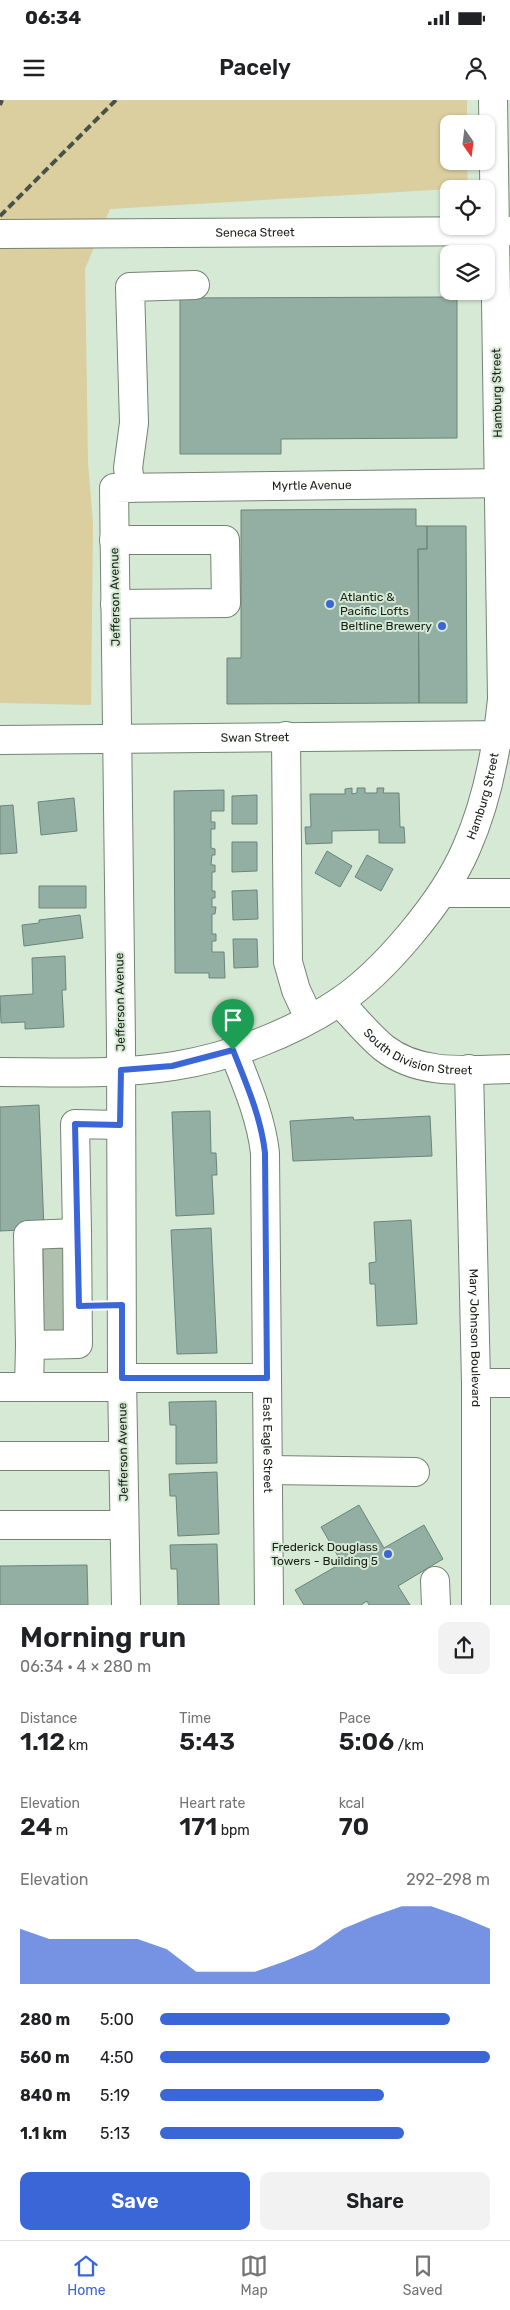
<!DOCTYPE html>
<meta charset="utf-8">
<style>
body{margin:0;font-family:Rubik,sans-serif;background:#f2f2f2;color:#202124;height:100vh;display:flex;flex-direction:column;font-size:19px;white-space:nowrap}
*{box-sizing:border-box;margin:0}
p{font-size:16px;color:#757577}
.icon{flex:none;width:28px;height:28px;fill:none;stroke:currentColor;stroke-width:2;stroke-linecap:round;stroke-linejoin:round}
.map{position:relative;height:1505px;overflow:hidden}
.drawer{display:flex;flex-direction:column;background:#fff;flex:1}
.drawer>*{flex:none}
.needle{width:32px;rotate:166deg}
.buttons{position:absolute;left:440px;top:15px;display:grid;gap:10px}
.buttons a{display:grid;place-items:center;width:55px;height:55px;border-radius:10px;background:#fff;box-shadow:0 1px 4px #0004;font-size:25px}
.pin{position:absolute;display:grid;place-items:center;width:42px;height:42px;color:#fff;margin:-51px -21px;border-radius:50% 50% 50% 0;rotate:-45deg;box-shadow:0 0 5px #0007}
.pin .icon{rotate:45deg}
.round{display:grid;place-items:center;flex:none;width:52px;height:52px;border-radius:10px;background:#f2f2f2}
.overview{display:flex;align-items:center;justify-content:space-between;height:85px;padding:0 20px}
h1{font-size:28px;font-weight:600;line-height:38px}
.metrics{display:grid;grid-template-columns:repeat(3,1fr);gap:8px;height:85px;padding:5px 20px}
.metrics div{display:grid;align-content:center}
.metrics b{font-size:25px;font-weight:600}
.metrics small{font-size:14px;font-weight:400}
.metrics p{font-size:14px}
.chart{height:140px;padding:10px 20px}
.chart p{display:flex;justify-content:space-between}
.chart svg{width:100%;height:90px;margin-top:5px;fill:#3b66d7;opacity:.7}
.button{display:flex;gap:10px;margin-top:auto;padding:10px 20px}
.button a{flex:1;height:58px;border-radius:10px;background:#3b66d7;color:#fff;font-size:20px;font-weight:600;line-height:58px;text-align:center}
.button a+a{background:#f2f2f2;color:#202124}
ul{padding:0 20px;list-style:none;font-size:16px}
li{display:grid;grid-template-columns:80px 60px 1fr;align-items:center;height:38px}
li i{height:12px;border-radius:6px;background:#3b66d7}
.status{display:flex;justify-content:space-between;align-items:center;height:35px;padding:0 25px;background:#fff;direction:ltr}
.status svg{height:14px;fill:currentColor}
header{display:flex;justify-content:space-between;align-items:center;height:65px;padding:0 20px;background:#fff;font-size:22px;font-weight:600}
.tab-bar{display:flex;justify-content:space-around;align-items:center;height:70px;border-top:1px solid #e0e0e0;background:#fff;font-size:14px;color:#757577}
.tab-bar a{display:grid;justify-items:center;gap:2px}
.tab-bar .on{color:#3b66d7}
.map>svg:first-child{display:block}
.green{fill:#dbce9f}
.building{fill:#93afa3;stroke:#6a857a}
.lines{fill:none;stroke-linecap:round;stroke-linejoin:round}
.minor-tunnel{stroke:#afc1ae;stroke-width:28;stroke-dasharray:28 14;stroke-linecap:butt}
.minor-casing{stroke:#738572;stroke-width:30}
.major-casing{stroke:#738572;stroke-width:30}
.minor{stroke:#fff;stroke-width:28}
.major{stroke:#fff;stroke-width:28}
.rail{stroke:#485247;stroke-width:4;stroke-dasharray:8 4;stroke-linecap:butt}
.route-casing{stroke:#fff;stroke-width:10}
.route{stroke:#3b66d7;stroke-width:6}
.poi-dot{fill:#3b66d7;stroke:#d5e9d4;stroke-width:2}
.labels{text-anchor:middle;stroke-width:4;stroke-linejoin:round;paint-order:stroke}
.street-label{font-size:12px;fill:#181f17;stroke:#d5e9d4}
.poi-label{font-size:12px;fill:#181f17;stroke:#d5e9d4;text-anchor:end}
</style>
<div class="status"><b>06:34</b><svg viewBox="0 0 49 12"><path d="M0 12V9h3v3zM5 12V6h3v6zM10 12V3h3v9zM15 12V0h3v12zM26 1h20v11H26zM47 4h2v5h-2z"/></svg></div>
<header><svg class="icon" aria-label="menu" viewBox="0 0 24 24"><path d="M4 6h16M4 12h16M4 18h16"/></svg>Pacely<svg class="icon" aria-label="person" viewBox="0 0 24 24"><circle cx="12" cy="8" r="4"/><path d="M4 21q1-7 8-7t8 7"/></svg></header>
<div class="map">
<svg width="510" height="1505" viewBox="0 0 510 1505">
<rect width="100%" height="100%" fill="#d5e9d4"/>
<!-- green -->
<path class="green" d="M 0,0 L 467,0 L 467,24 L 449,24 L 449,61 L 467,61 L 468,88 L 110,109 L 85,169 L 88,363 L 93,423 L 91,605 L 0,603 Z"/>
<!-- building -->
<path class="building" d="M 457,197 L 457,338 L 281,339 L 281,354 L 180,354 L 180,198 Z
M 416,409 L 416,426 L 427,426 L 427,449 L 418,449 L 419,603 L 227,604 L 227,558 L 241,558 L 241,410 Z
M 427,426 L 466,426 L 467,603 L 419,603 L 418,449 L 427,449 Z
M 352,688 L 352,694 L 357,693 L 357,688 L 365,688 L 365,693 L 377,693 L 377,688 L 384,688 L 383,693 L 399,693 L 400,727 L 404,727 L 405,743 L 379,743 L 379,730 L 332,731 L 332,743 L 306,744 L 305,727 L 311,727 L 310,694 L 345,694 L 345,689 Z
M 224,690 L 224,711 L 211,711 L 211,722 L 215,722 L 215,729 L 211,729 L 211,748 L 215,749 L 215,755 L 212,755 L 211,765 L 215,765 L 215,772 L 212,772 L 212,791 L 215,791 L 215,798 L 212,798 L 212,807 L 216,807 L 215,814 L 212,814 L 212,834 L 216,834 L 216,841 L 212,841 L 212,852 L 224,852 L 225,878 L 209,878 L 209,873 L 175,873 L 174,691 Z
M 257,695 L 257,724 L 232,724 L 232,696 Z
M 74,698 L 77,731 L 41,735 L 38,702 Z
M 13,705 L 17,753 L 0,754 L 0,706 Z
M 232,742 L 257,742 L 257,771 L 232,772 Z
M 327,751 L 352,766 L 340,787 L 315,773 Z
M 367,755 L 393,769 L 381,791 L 355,777 Z
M 39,786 L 86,786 L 86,808 L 39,808 Z
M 257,790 L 258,819 L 233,820 L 232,791 Z
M 80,815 L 83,838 L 24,846 L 22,825 L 39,823 L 39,820 Z
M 233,839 L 257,839 L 258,867 L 234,868 Z
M 65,856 L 66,890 L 62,890 L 64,927 L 25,929 L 25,922 L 1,923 L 0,896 L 33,894 L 32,858 Z
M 39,1005 L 44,1129 L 0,1131 L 0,1007 Z
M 210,1011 L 211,1053 L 216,1053 L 217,1075 L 212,1075 L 214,1114 L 176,1116 L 172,1012 Z
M 430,1016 L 432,1056 L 293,1061 L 290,1021 L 353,1017 L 354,1020 Z
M 411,1120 L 417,1224 L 377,1226 L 375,1184 L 370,1184 L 369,1163 L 376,1162 L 374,1122 Z
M 211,1128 L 217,1253 L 177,1254 L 171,1130 Z
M 67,1138 L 72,1243 L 46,1244 L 42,1139 Z
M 216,1301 L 217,1363 L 176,1364 L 176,1325 L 170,1325 L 169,1302 Z
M 217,1372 L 219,1434 L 178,1436 L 176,1396 L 170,1396 L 169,1374 Z
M 359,1405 L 384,1448 L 424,1425 L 443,1459 L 398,1486 L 410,1505 L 369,1505 L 367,1501 L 361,1505 L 304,1505 L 295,1490 L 342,1463 L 321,1427 Z
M 217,1444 L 219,1505 L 178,1505 L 177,1469 L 171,1469 L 170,1445 Z
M 87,1465 L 88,1505 L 0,1505 L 0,1466 Z"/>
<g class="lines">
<!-- minor-tunnel -->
<path class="minor-tunnel" d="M 44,1163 L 70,1163
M 44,1191 L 70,1191
M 44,1218 L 70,1218"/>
<!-- minor casing -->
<g class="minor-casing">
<g id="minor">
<path d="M 131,388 L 128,368 L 134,323 L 130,187 L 195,185"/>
<path d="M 114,440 L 225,440 L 226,503 L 115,504"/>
<path d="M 286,636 L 288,862 L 296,890 L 309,918"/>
<path d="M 443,793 L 510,793"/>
<path id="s1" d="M 339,902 C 354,917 368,935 384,948 C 420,976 468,970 510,969"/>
<path id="s2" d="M 233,950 C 246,983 261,1017 265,1053 L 269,1505"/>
<path id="s3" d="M 469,969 L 476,1283 L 476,1505"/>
<path id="s4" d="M 0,972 C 57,972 117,975 174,966 C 230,957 291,934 339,902 C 385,871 444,800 466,749 C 487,702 497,650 502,599 L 493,0"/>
<path d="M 77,1133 L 75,1024 L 120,1025"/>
<path d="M 122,1278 L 267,1278"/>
<path d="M 476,1283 L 510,1283"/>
<path d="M 0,1287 L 122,1287"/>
<path d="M 29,1287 L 30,1245 L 78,1244 L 77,1133 L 28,1135 L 30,1245"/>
<path d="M 0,1356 L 123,1356"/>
<path d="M 269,1370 L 415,1372"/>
<path d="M 0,1425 L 124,1425"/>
<path d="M 435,1481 L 436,1505"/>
<path id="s5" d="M 126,1505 L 122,1278 L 121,943 L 114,388 L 510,383"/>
</g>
</g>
<!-- major casing -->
<g class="major-casing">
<g id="major">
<path id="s6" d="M 0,134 L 510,131"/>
<path id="s7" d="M 0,640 L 510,635"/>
</g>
</g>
<!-- minor -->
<use href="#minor" class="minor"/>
<!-- major -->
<use href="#major" class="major"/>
<!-- rail -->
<path class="rail" d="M 0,5 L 2,0
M 0,116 L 116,0"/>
</g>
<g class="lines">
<!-- route casing -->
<g class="route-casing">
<path id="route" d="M 233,950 C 246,983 261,1017 265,1053 L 267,1278 L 122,1278 L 122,1205 L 79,1206 L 75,1024 L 120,1025 L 121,970 L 172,966 Z"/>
</g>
<!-- route -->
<use href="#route" class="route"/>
</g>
<!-- markers -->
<g class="poi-dot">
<circle cx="330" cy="504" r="5"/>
<circle cx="442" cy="526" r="5"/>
<circle cx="388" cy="1454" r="5"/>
</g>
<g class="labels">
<!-- street labels -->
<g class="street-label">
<text dy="4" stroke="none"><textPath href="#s6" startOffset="255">Seneca Street</textPath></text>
<text transform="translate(497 293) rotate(-91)" y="4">Hamburg Street</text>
<text dy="4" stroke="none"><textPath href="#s5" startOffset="1315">Myrtle Avenue</textPath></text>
<text transform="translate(115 497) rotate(-91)" y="4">Jefferson Avenue</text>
<text dy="4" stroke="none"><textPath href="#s7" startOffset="255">Swan Street</textPath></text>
<text dy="4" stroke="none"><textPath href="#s4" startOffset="609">Hamburg Street</textPath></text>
<text transform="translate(120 902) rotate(-91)" y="4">Jefferson Avenue</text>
<text dy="4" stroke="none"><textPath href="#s1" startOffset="98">South Division Street</textPath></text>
<text dy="4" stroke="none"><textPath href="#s3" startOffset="269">Mary Johnson Boulevard</textPath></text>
<text dy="4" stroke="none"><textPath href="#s2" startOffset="400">East Eagle Street</textPath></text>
<text transform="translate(123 1352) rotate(-91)" y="4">Jefferson Avenue</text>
</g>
<!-- poi labels -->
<g class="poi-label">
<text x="340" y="501" text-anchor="start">Atlantic &amp;<tspan x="340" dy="14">Pacific Lofts</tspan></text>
<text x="432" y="530">Beltline Brewery</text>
<text x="378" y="1451">Frederick Douglass<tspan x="378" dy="14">Towers - Building 5</tspan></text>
</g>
</g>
</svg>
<div class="buttons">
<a><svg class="needle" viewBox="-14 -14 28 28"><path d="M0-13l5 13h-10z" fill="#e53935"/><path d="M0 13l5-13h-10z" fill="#757577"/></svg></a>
<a><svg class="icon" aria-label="locate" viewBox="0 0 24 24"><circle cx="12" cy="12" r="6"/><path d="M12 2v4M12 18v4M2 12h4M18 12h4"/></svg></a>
<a><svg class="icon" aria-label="layers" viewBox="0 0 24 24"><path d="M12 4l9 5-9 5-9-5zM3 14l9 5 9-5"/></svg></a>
</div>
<div class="pin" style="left:233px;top:950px;background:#1e9e55"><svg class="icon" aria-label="arrive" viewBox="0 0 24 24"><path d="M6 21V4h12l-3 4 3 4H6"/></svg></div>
</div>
<section class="drawer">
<div class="overview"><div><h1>Morning run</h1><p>06:34 · 4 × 280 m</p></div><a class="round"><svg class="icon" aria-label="share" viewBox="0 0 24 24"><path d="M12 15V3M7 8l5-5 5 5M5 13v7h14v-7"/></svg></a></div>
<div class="metrics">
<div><p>Distance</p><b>1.12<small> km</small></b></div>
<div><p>Time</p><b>5:43</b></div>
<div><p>Pace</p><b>5:06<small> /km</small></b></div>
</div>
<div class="metrics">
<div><p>Elevation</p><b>24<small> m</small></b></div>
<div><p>Heart rate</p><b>171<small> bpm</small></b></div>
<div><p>kcal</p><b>70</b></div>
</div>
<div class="chart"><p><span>Elevation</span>292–298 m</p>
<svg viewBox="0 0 160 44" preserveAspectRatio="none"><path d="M0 44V17L10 22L20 22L30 22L40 22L50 27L60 38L70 38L80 38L90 33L100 27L110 17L120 11L130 6L140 6L150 11L160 17V44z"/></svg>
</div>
<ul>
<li><b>280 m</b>5:00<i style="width:88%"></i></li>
<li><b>560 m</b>4:50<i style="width:100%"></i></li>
<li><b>840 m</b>5:19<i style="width:68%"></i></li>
<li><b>1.1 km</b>5:13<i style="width:74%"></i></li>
</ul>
<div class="button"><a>Save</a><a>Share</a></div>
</section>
<nav class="tab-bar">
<a class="on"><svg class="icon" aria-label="home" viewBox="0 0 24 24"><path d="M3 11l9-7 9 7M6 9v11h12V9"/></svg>Home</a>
<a><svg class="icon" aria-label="map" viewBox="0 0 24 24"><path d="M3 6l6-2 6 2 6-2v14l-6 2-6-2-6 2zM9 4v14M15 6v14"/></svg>Map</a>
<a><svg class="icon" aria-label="saved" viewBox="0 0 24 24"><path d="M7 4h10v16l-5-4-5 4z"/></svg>Saved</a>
</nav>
